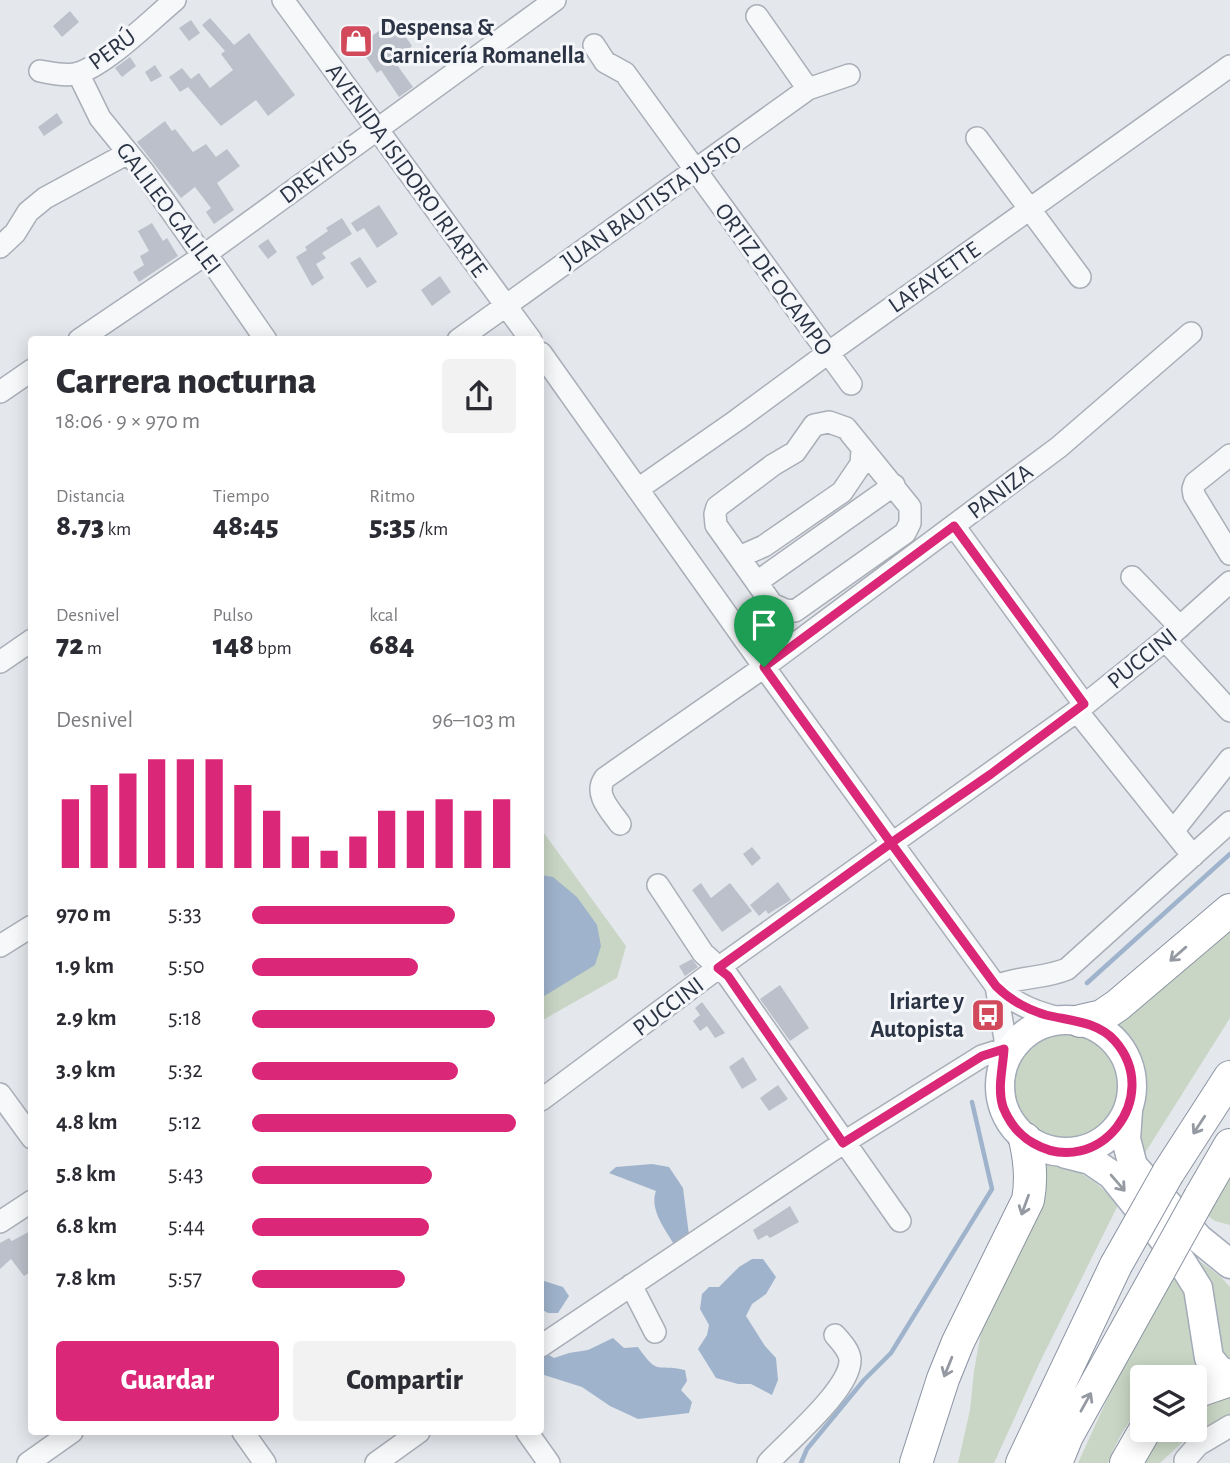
<!DOCTYPE html>
<html lang="es">
<meta charset="utf-8">
<style>
body{margin:0;font-family:"Alegreya Sans",sans-serif;background:#f2f2f3;color:#2b2b33;height:100vh;display:flex;flex-direction:column;font-size:26px;white-space:nowrap}
*{box-sizing:border-box;margin:0}
p{font-size:23px;color:#7c7c81}
.icon{flex:none;width:38px;height:38px;fill:none;stroke:currentColor;stroke-width:2;stroke-linecap:round;stroke-linejoin:round}
.map{position:relative;flex:1;overflow:hidden}
.drawer{position:absolute;left:28px;top:336px;width:516px;height:1099px;display:flex;flex-direction:column;background:#fff;border-radius:7px;box-shadow:0 4px 18px #0003}
.drawer>*{flex:none}
.controls{position:absolute;left:1130px;top:1365px;display:grid;gap:14px}
.controls a{display:grid;place-items:center;width:77px;height:77px;border-radius:7px;background:#fff;box-shadow:0 4px 18px #0003;font-size:35px}
.pin{position:absolute;display:grid;place-items:center;width:60px;height:60px;color:#fff;margin:-72px -30px;border-radius:50% 50% 50% 0;rotate:-45deg;box-shadow:0 0 7px #0007}
.pin .icon{rotate:45deg}
.round{display:grid;place-items:center;flex:none;width:74px;height:74px;border-radius:7px;background:#f2f2f3}
.headline{display:flex;align-items:center;justify-content:space-between;height:119px;padding:0 28px}
h1{font-size:38px;font-weight:800;line-height:52px}
.metrics{display:grid;grid-template-columns:repeat(3,1fr);gap:10px;height:119px;padding:7px 28px}
.metrics div{display:grid;align-content:center}
.metrics b{font-size:30px;font-weight:800}
.metrics small{font-size:19px;font-weight:400}
.metrics p{font-size:19px}
.chart{height:196px;padding:14px 28px}
.chart p{display:flex;justify-content:space-between}
.chart svg{width:100%;height:126px;margin-top:7px;stroke:#db2777;stroke-width:6}
.cta{display:flex;gap:14px;margin-top:auto;padding:14px 28px}
.cta a{flex:1;height:80px;border-radius:7px;background:#db2777;color:#fff;font-size:28px;font-weight:800;line-height:80px;text-align:center}
.cta a+a{background:#f2f2f3;color:#2b2b33}
ul{padding:0 28px;list-style:none;font-size:23px}
li{display:grid;grid-template-columns:112px 84px 1fr;align-items:center;height:52px}
li i{height:18px;border-radius:9px;background:#db2777}
.map>svg:first-child{display:block}
.green{fill:#c9d6c5}
.water{fill:#9fb4cc}
.lines{fill:none;stroke-linecap:round;stroke-linejoin:round}
.stream{stroke:#9fb4cc;stroke-width:4.5}
.building{fill:#bbc0ca}
.minor-casing{stroke:#a9aeb7;stroke-width:24}
.major-casing{stroke:#a3abb8;stroke-width:31}
.highway-casing{stroke:#8b94a3;stroke-width:34}
.minor{stroke:#f7f8fa;stroke-width:21}
.major{stroke:#fff;stroke-width:28}
.highway{stroke:#fff;stroke-width:32}
.highway-bridge-casing{stroke:#8b94a3;stroke-width:34;stroke-linecap:butt}
.highway-bridge{stroke:#fff;stroke-width:32}
.oneway{stroke:#959aa2}
.route-casing{stroke:#fff;stroke-width:14}
.route{stroke:#db2777;stroke-width:9}
.labels{text-anchor:middle;stroke-width:6;stroke-linejoin:round;paint-order:stroke}
.poi-label{font-size:24px;font-weight:bold;fill:#2b3445;stroke:#f4f6f9;text-anchor:start}
.street-label{font-size:24px;fill:#2b3445;stroke:#f4f6f9}
</style>
<div class="map">
<svg width="1230" height="1463" viewBox="0 0 1230 1463">
<rect width="100%" height="100%" fill="#e4e7ec"/>
<!-- green -->
<path class="green" d="M 541,829 L 626,946 L 617,978 L 541,1021 Z
M 1230,922 L 1230,1018 L 1145,1153 C 1112,1118 1174,1070 1107,1022 Z
M1012 1087a54 54 0 1 1 108 0a54 54 0 1 1-108 0Z
M 1049,1162 C 1078,1168 1099,1182 1118,1205 L 1039,1364 L 994,1463 L 958,1463 L 970,1410 L 974,1371 L 983,1321 L 1042,1163 Z
M 1230,1178 L 1230,1225 L 1215,1221 L 1208,1216 Z
M 1193,1256 L 1221,1277 L 1230,1287 L 1230,1366 L 1225,1364 Z
M 1179,1266 L 1182,1274 L 1196,1372 L 1188,1377 L 1143,1377 L 1143,1407 C 1125,1423 1117,1441 1108,1463 L 1078,1463 L 1134,1340 Z
M 1230,1395 L 1230,1422 L 1210,1432 L 1189,1436 L 1160,1463 L 1144,1463 L 1164,1430 L 1195,1430 L 1195,1404 Z"/>
<!-- water -->
<path class="water" d="M 541,875 L 553,877 L 577,897 L 597,925 L 601,946 L 595,965 L 541,998 Z
M 652,1164 L 669,1167 L 683,1188 L 689,1235 L 675,1246 C 666,1230 649,1210 656,1191 L 609,1173 L 616,1167 Z
M 752,1259 L 763,1259 L 776,1277 L 766,1294 L 752,1304 L 746,1316 L 765,1346 L 776,1358 L 778,1380 L 772,1395 L 751,1384 L 738,1384 L 716,1378 L 698,1349 L 707,1335 L 709,1325 L 700,1309 L 702,1294 L 709,1287 L 719,1287 L 739,1267 Z
M 541,1280 L 563,1287 L 569,1296 L 558,1313 L 548,1313 L 541,1309 Z
M 613,1338 L 624,1348 L 638,1347 C 659,1377 656,1363 685,1370 L 687,1381 L 681,1390 L 692,1402 L 689,1413 L 638,1419 L 610,1406 L 582,1387 L 541,1374 L 542,1358 L 549,1355 L 554,1358 L 569,1353 L 588,1350 Z"/>
<g class="lines">
<!-- stream -->
<path class="stream" d="M 1087,983 L 1230,854
M 801,1463 L 807,1449 L 864,1380 L 891,1353 L 992,1189 L 972,1102"/>
</g>
<!-- building -->
<path class="building" d="M 70,11 L 79,22 L 62,37 L 53,26 Z
M 210,18 L 234,45 L 249,33 L 295,95 L 268,116 L 256,100 L 221,126 L 188,87 L 180,92 L 169,77 L 182,68 L 191,79 L 199,73 L 210,88 L 233,70 L 221,54 L 225,51 L 202,25 Z
M 191,20 L 200,33 L 189,41 L 179,28 Z
M 394,20 L 412,46 L 394,61 L 413,87 L 399,97 L 381,70 L 377,73 L 360,48 L 351,55 L 342,43 L 362,28 L 369,38 Z
M 130,57 L 136,66 L 122,77 L 115,68 Z
M 155,65 L 162,76 L 151,82 L 145,72 Z
M 57,113 L 63,123 L 44,136 L 38,127 Z
M 165,121 L 172,131 L 175,129 L 193,152 L 206,144 L 216,157 L 227,149 L 240,166 L 217,183 L 234,210 L 214,224 L 206,212 L 211,208 L 195,187 L 181,198 L 137,142 Z
M 379,205 L 398,234 L 377,248 L 364,228 L 357,232 L 351,223 Z
M 342,218 L 352,234 L 322,253 L 326,258 L 316,264 L 324,278 L 312,286 L 296,257 L 307,250 L 305,247 L 328,231 L 326,228 Z
M 152,223 L 163,241 L 167,238 L 178,256 L 139,282 L 133,272 L 144,265 L 140,256 L 149,251 L 138,231 Z
M 268,239 L 277,252 L 268,259 L 258,246 Z
M 360,257 L 377,282 L 367,288 L 350,263 Z
M 440,276 L 451,292 L 432,306 L 421,290 Z
M 752,847 L 761,858 L 752,866 L 743,854 Z
M 778,882 L 791,900 L 768,914 L 766,910 L 759,916 L 750,905 Z
M 701,883 L 711,898 L 730,883 L 752,911 L 722,932 L 692,890 Z
M 692,959 L 698,967 L 685,976 L 679,966 Z
M 780,985 L 809,1028 L 790,1041 L 760,999 Z
M 702,1002 L 725,1033 L 715,1038 L 707,1026 L 700,1031 L 693,1021 L 700,1015 L 695,1008 Z
M 743,1057 L 757,1080 L 742,1089 L 729,1067 Z
M 778,1085 L 788,1099 L 769,1111 L 760,1098 Z
M 790,1206 L 799,1222 L 770,1238 L 767,1235 L 758,1240 L 753,1230 Z
M 32,1230 L 32,1271 L 24,1276 L 11,1259 L 0,1269 L 0,1243 L 9,1238 L 12,1241 Z"/>
<g class="lines">
<!-- minor casing -->
<g class="minor-casing">
<path id="minor" d="M 283,0 L 531,340
M 757,16 L 808,89
M 594,45 L 605,62 L 625,73 L 851,384
M 40,71 C 52,73 67,77 79,73 C 109,62 150,21 175,0
M 78,73 L 100,118 L 143,171 L 203,256 L 214,265 L 266,340
M 977,138 L 1080,277
M 0,247 L 15,233 L 28,212 L 45,198 L 128,153
M 79,340 L 203,256 L 555,0
M 458,340 L 808,89 L 849,75
M 541,353 L 764,667 L 996,986 C 1016,1006 1039,1013 1067,1020
M 0,392 L 32,370
M 829,422 L 846,428 L 910,507 L 910,523 L 905,533 L 795,611 L 785,610 L 772,604 L 716,525 L 715,514 L 717,507 L 773,465 L 795,452 L 814,425 Z
M 1230,455 L 1195,483 L 1193,489 L 1194,495 L 1230,554
M 638,489 L 737,420 L 828,353 L 1230,66
M 954,526 L 1084,704
M 739,557 L 764,546 L 842,492 L 861,464 L 862,450
M 1132,577 L 1180,627
M 757,582 L 894,485
M 1165,640 L 1230,711
M 0,662 L 32,640
M 1077,711 L 1193,856
M 620,824 C 611,811 593,794 605,778 L 764,667 L 1059,447 L 1191,333
M 1174,830 L 1230,759
M 658,885 L 703,953 L 728,976 L 900,1221
M 0,946 L 32,926
M 996,986 C 1019,976 1044,979 1067,969 L 1230,822
M 996,986 L 1005,1039 L 1003,1067
M 0,1094 L 32,1138
M 541,1100 L 718,968 L 1077,711 L 1165,640 L 1230,582
M 0,1222 L 32,1201
M 631,1285 L 655,1332
M 541,1346 L 843,1143 L 982,1056 L 1004,1049
M 243,1432 L 265,1463
M 527,1432 L 549,1463
M 1185,1460 L 1198,1445 L 1230,1426
M 28,1463 L 72,1432
M 376,1463 L 419,1432
M 768,1463 C 788,1441 852,1388 850,1359 C 849,1350 841,1342 835,1335"/>
</g>
<!-- major casing -->
<g class="major-casing">
<path id="major" d="M1000 1086a66 66 0 1 1 132 0a66 66 0 1 1-132 0Z
M 1128,1111 L 1126,1139 L 1133,1166 L 1198,1238 L 1230,1264
M 1066,1154 L 1090,1160 L 1112,1175 L 1181,1261 L 1198,1288 L 1209,1358 L 1219,1370 L 1230,1375"/>
</g>
<!-- highway casing -->
<g class="highway-casing">
<path id="highway" d="M 1080,1021 L 1102,1016 L 1118,1005 L 1230,910
M 1168,1173 L 1230,1077
M 1200,1197 L 1230,1145
M 1195,1392 L 1230,1380
M 916,1463 L 943,1379 L 958,1342 L 1028,1200 C 1032,1178 1030,1160 1025,1139
M 1022,1463 L 1116,1265
M 1056,1463 L 1067,1436 L 1160,1269
M 1126,1463 L 1145,1430"/>
</g>
<!-- minor -->
<use href="#minor" class="minor"/>
<!-- major -->
<use href="#major" class="major"/>
<!-- highway -->
<use href="#highway" class="highway"/>
<!-- highway-bridge casing -->
<g class="highway-bridge-casing">
<path id="highway-bridge" d="M 1116,1265 L 1168,1173
M 1160,1269 L 1200,1197"/>
</g>
<!-- highway-bridge -->
<use href="#highway-bridge" class="highway-bridge"/>
</g>
<!-- one-way arrows -->
<defs><path id="oneway-shaft" d="M-6 0H5M1.5-3L5.5 0L1.5 3" fill="none" stroke-width="1.6" stroke-linecap="round" stroke-linejoin="round" transform="scale(1.75)"/></defs>
<g class="oneway">
<use href="#oneway-shaft" transform="translate(1178 954) rotate(139)"/>
<use href="#oneway-shaft" transform="translate(1199 1125) rotate(123)"/>
<use href="#oneway-shaft" transform="translate(1118 1183) rotate(49)"/>
<use href="#oneway-shaft" transform="translate(1025 1205) rotate(110)"/>
<use href="#oneway-shaft" transform="translate(948 1367) rotate(112)"/>
<use href="#oneway-shaft" transform="translate(1086 1402) rotate(-61)"/>
</g>
<g class="lines">
<!-- route casing -->
<g class="route-casing">
<path id="route" d="M 764,667 L 891,843 L 718,968 L 728,976 L 843,1143 L 982,1056 L 1004,1049 C 1003,1068 997,1088 1003,1107 C 1009,1122 1019,1135 1033,1143 C 1098,1181 1164,1097 1115,1041 C 1097,1021 1070,1021 1046,1015 C 1026,1009 1010,1000 996,986 L 891,843 L 991,774 L 1084,704 L 954,526 L 764,667"/>
</g>
<!-- route -->
<use href="#route" class="route"/>
</g>
<!-- icons -->
<defs>
<g id="shop-square" transform="scale(1.75)"><rect x="-9" y="-9" width="18" height="18" rx="4" fill="#d1495b" stroke="#f4f6f9"/><path d="M-5-2.5h2.3a2.7 3.5 0 0 1 5.4 0H5L5.5 6h-11ZM-1.5-2.5h3a1.5 2.3 0 0 0-3 0Z" fill="#fff"/></g>
<g id="bus-square" transform="scale(1.75)"><rect x="-9" y="-9" width="18" height="18" rx="4" fill="#d1495b" stroke="#f4f6f9"/><path d="M-5-6H5V4H4V6H2V4H-2V6H-4V4H-5ZM-3.5-4V0h7V-4ZM-3.5 1.2v1.5H-2V1.2ZM2 1.2v1.5H3.5V1.2Z" fill="#fff"/></g>
</defs>
<g fill-rule="evenodd">
<use href="#shop-square" x="356" y="41"/>
<use href="#bus-square" x="988" y="1015"/>
</g>
<g class="labels">
<!-- poi labels -->
<g class="poi-label">
<text x="380" y="35">Despensa &amp;<tspan x="380" dy="28">Carnicería Romanella</tspan></text>
<text x="964" y="1009" text-anchor="end">Iriarte y<tspan x="964" dy="28">Autopista</tspan></text>
</g>
<!-- street labels -->
<g class="street-label">
<text transform="translate(112 49) rotate(-36)" y="8">PERÚ</text>
<text transform="translate(407 170) rotate(54)" y="8">AVENIDA ISIDORO IRIARTE</text>
<text transform="translate(318 171) rotate(-37)" y="8">DREYFUS</text>
<text transform="translate(651 202) rotate(-35)" y="8">JUAN BAUTISTA JUSTO</text>
<text transform="translate(169 208) rotate(53)" y="8">GALILEO GALILEI</text>
<text transform="translate(934 277) rotate(-35)" y="8">LAFAYETTE</text>
<text transform="translate(774 279) rotate(54)" y="8">ORTIZ DE OCAMPO</text>
<text transform="translate(1000 491) rotate(-37)" y="8">PANIZA</text>
<text transform="translate(1142 658) rotate(-39)" y="8">PUCCINI</text>
<text transform="translate(668 1006) rotate(-37)" y="8">PUCCINI</text>
</g>
</g>
</svg>
<div class="controls">
<a><svg class="icon" aria-label="layers" viewBox="0 0 24 24"><path d="M12 4l9 5-9 5-9-5zM3 14l9 5 9-5"/></svg></a>
</div>
<div class="pin" style="left:764px;top:667px;background:#1e9e55"><svg class="icon" aria-label="arrive" viewBox="0 0 24 24"><path d="M6 21V4h12l-3 4 3 4H6"/></svg></div>
<section class="drawer">
<div class="headline"><div><h1>Carrera nocturna</h1><p>18:06 · 9 × 970 m</p></div><a class="round"><svg class="icon" aria-label="share" viewBox="0 0 24 24"><path d="M12 15V3M7 8l5-5 5 5M5 13v7h14v-7"/></svg></a></div>
<div class="metrics">
<div><p>Distancia</p><b>8.73<small> km</small></b></div>
<div><p>Tiempo</p><b>48:45</b></div>
<div><p>Ritmo</p><b>5:35<small> /km</small></b></div>
</div>
<div class="metrics">
<div><p>Desnivel</p><b>72<small> m</small></b></div>
<div><p>Pulso</p><b>148<small> bpm</small></b></div>
<div><p>kcal</p><b>684</b></div>
</div>
<div class="chart"><p><span>Desnivel</span>96–103 m</p>
<svg viewBox="0 0 160 44" preserveAspectRatio="none"><path d="M5 44V20M15 44V15M25 44V11M35 44V6M45 44V6M55 44V6M65 44V15M75 44V24M85 44V33M95 44V38M105 44V33M115 44V24M125 44V24M135 44V20M145 44V24M155 44V20"/></svg>
</div>
<ul>
<li><b>970 m</b>5:33<i style="width:77%"></i></li>
<li><b>1.9 km</b>5:50<i style="width:63%"></i></li>
<li><b>2.9 km</b>5:18<i style="width:92%"></i></li>
<li><b>3.9 km</b>5:32<i style="width:78%"></i></li>
<li><b>4.8 km</b>5:12<i style="width:100%"></i></li>
<li><b>5.8 km</b>5:43<i style="width:68%"></i></li>
<li><b>6.8 km</b>5:44<i style="width:67%"></i></li>
<li><b>7.8 km</b>5:57<i style="width:58%"></i></li>
</ul>
<div class="cta"><a>Guardar</a><a>Compartir</a></div>
</section>
</div>
